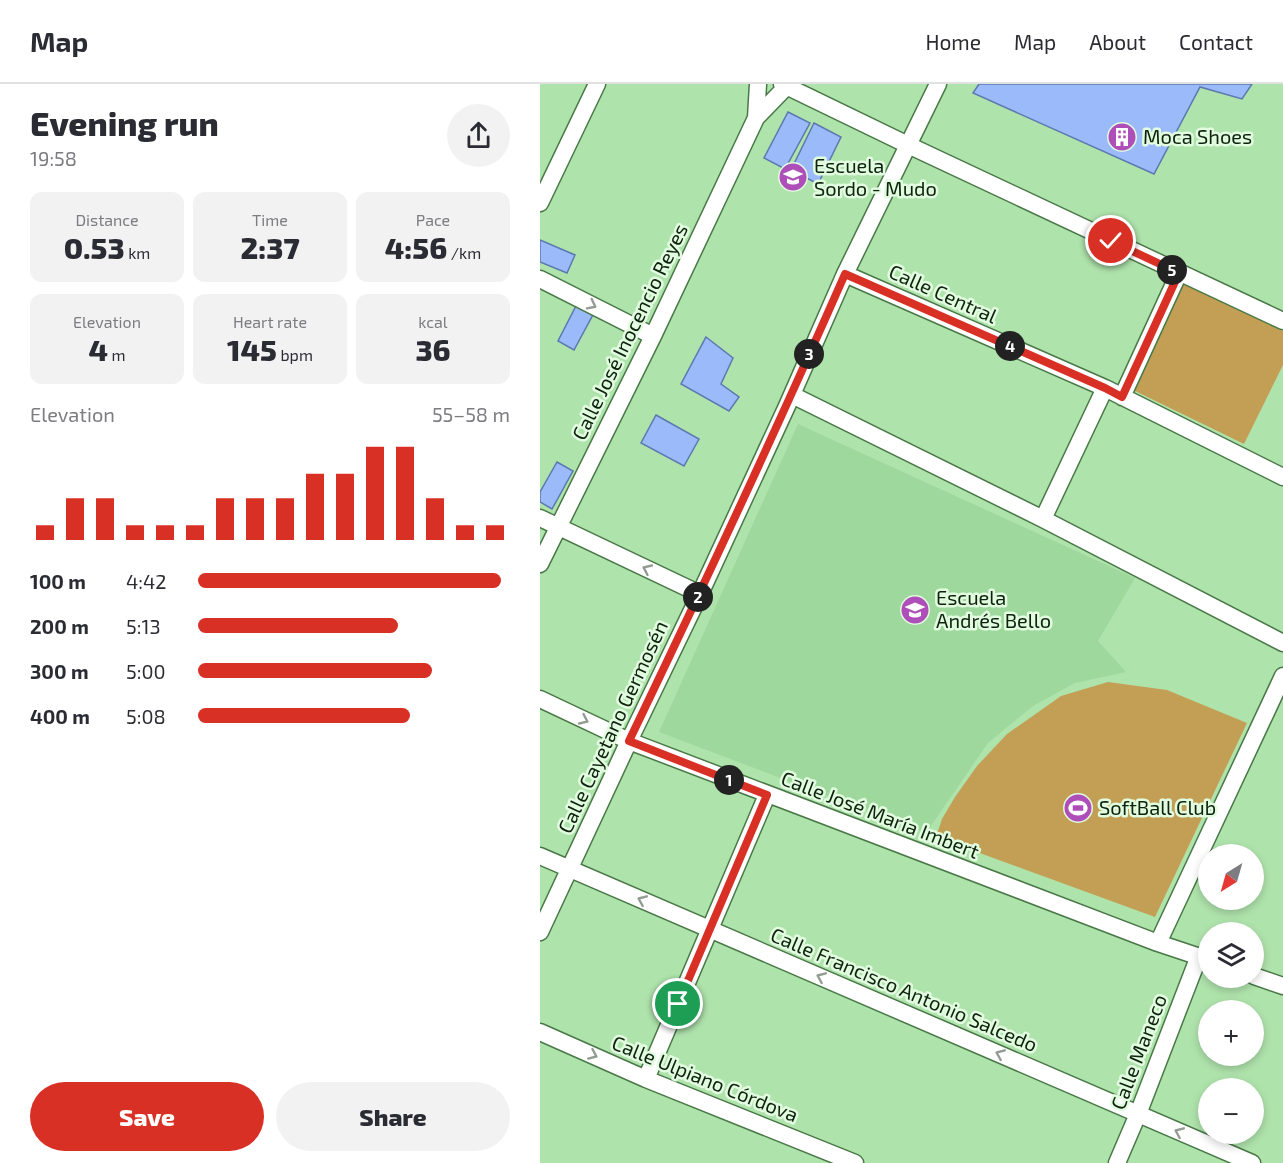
<!DOCTYPE html>
<meta charset="utf-8">
<style>
body{margin:0;font-family:"Exo 2",sans-serif;background:#f2f2f3;color:#2b2b33;height:100vh;display:flex;flex-direction:column;font-size:22px;white-space:nowrap}
*{box-sizing:border-box;margin:0}
p{font-size:20px;color:#7c7c81}
.icon{flex:none;width:33px;height:33px;fill:none;stroke:currentColor;stroke-width:2;stroke-linecap:round;stroke-linejoin:round}
.map{position:relative;flex:1;overflow:hidden}
.details{display:flex;flex-direction:column;background:#fff;width:540px}
.details>*{flex:none}
.needle{width:39px;rotate:217deg}
.buttons{position:absolute;left:658px;top:760px;display:grid;gap:12px}
.buttons a{display:grid;place-items:center;width:66px;height:66px;border-radius:50%;background:#fff;box-shadow:0 3px 9px #0003;font-size:30px}
.pin{position:absolute;display:grid;place-items:center;width:51px;height:51px;color:#fff;margin:-26px;border:3px solid #fff;border-radius:50%;box-shadow:0 2px 6px #0007}
.km{position:absolute;width:30px;height:30px;margin:-15px;border-radius:50%;background:#222;color:#fff;font-size:16px;line-height:30px;text-align:center}
.round{display:grid;place-items:center;flex:none;width:63px;height:63px;border-radius:32px;background:#f2f2f3}
.headline{display:flex;align-items:center;justify-content:space-between;height:102px;padding:0 30px}
h1{font-size:33px;font-weight:800;line-height:45px}
.stats{display:grid;grid-template-columns:repeat(3,1fr);gap:9px;height:102px;padding:6px 30px}
.stats div{display:grid;align-content:center;border-radius:12px;background:#f2f2f3;text-align:center}
.stats b{font-size:30px;font-weight:800}
.stats small{font-size:16px;font-weight:400}
.stats p{font-size:16px}
.chart{height:168px;padding:12px 30px}
.chart p{display:flex;justify-content:space-between}
.chart svg{width:100%;height:108px;margin-top:6px;stroke:#d93025;stroke-width:6}
.button{display:flex;gap:12px;margin-top:auto;padding:12px 30px}
.button a{flex:1;height:69px;border-radius:36px;background:#d93025;color:#fff;font-size:24px;font-weight:800;line-height:69px;text-align:center}
.button a+a{background:#f2f2f3;color:#2b2b33}
ul{padding:0 30px;list-style:none;font-size:20px}
li{display:grid;grid-template-columns:96px 72px 1fr;align-items:center;height:45px}
li i{height:15px;border-radius:8px;background:#d93025}
header{display:flex;align-items:center;gap:36px;box-sizing:border-box;height:84px;padding:0 30px;background:#fff;border-bottom:2px solid #e1e1e2}
header strong{font-size:28px}
nav{display:flex;gap:33px;margin-inline-start:auto;font-size:21px}
main{display:flex;flex:1;min-height:0}
.map>svg:first-child{display:block}
.built{fill:#9fd89d}
.green{fill:#c39f55}
.building{fill:#9bbaf9;stroke:#5c78af;stroke-width:1.5}
.lines{fill:none;stroke-linecap:round;stroke-linejoin:round}
.street-casing{stroke:#497847;stroke-width:19}
.street{stroke:#fff;stroke-width:16}
.oneway{stroke:#939c93}
.route-casing{stroke:#fff;stroke-width:12}
.route{stroke:#d93025;stroke-width:8}
.labels{text-anchor:middle;stroke-width:5;stroke-linejoin:round;paint-order:stroke}
.poi-label{font-size:20px;fill:#0e220e;stroke:#e2fce0;text-anchor:start}
.street-label{font-size:20px;fill:#0e220e;stroke:#e2fce0}
</style>
<header>
<strong>Map</strong>
<nav><a>Home</a><a>Map</a><a>About</a><a>Contact</a></nav>
</header>
<main>
<section class="details">
<div class="headline"><div><h1>Evening run</h1><p>19:58</p></div><a class="round"><svg class="icon" aria-label="share" viewBox="0 0 24 24"><path d="M12 15V3M7 8l5-5 5 5M5 13v7h14v-7"/></svg></a></div>
<div class="stats">
<div><p>Distance</p><b>0.53<small> km</small></b></div>
<div><p>Time</p><b>2:37</b></div>
<div><p>Pace</p><b>4:56<small> /km</small></b></div>
</div>
<div class="stats">
<div><p>Elevation</p><b>4<small> m</small></b></div>
<div><p>Heart rate</p><b>145<small> bpm</small></b></div>
<div><p>kcal</p><b>36</b></div>
</div>
<div class="chart"><p><span>Elevation</span>55–58 m</p>
<svg viewBox="0 0 160 44" preserveAspectRatio="none"><path d="M5 44V38M15 44V27M25 44V27M35 44V38M45 44V38M55 44V38M65 44V27M75 44V27M85 44V27M95 44V17M105 44V17M115 44V6M125 44V6M135 44V27M145 44V38M155 44V38"/></svg>
</div>
<ul>
<li><b>100 m</b>4:42<i style="width:97%"></i></li>
<li><b>200 m</b>5:13<i style="width:64%"></i></li>
<li><b>300 m</b>5:00<i style="width:75%"></i></li>
<li><b>400 m</b>5:08<i style="width:68%"></i></li>
</ul>
<div class="button"><a>Save</a><a>Share</a></div>
</section>
<div class="map">
<svg width="743" height="1079" viewBox="0 0 743 1079">
<rect width="100%" height="100%" fill="#afe3ac"/>
<!-- built -->
<path class="built" d="M 258,340 L 595,494 L 558,557 L 586,588 L 535,599 L 493,622 L 448,659 L 386,749 L 119,648 Z"/>
<!-- green -->
<path class="green" d="M 641,197 L 743,247 L 743,281 L 704,360 L 593,306 Z
M 568,598 L 627,606 L 707,639 L 615,833 L 396,753 L 402,735 L 415,713 L 437,682 L 467,650 L 521,612 Z"/>
<!-- building -->
<path class="building" d="M 439,0 L 712,0 L 702,15 L 660,3 L 614,90 L 433,9 Z
M 248,28 L 270,39 L 245,85 L 224,74 Z
M 274,39 L 301,53 L 278,100 L 251,86 Z
M 0,156 L 35,171 L 27,189 L 0,178 Z
M 38,218 L 55,227 L 34,266 L 18,257 Z
M 166,253 L 193,274 L 181,300 L 199,313 L 189,327 L 141,300 Z
M 116,331 L 159,355 L 144,382 L 101,359 Z
M 17,378 L 33,387 L 12,425 L 0,418 L 0,408 Z"/>
<g class="lines">
<!-- street casing -->
<g class="street-casing">
<path id="street" d="M 242,0 L 368,61 L 743,237
M 216,34 L 218,0
M 0,119 L 57,0
M 305,190 L 565,304 L 743,393
M 0,195 L 113,252
M 252,311 L 503,435 L 743,559
M 582,313 L 639,189
M 0,434 L 160,510
M 503,435 L 565,304
M 0,480 L 113,252 L 216,34 L 249,0
M 0,615 L 89,657 L 618,859 L 669,876
M 0,772 L 712,1079
M 0,848 L 89,657 L 160,510 L 247,322 L 305,190 L 398,0
M 618,859 L 743,592
M 714,892 L 743,902
M 0,948 L 106,995 L 315,1079
M 106,995 L 227,711
M 577,1079 L 598,1030 L 659,872"/>
</g>
<!-- street -->
<use href="#street" class="street"/>
</g>
<!-- one-way arrows -->
<defs><path id="oneway-chevron" d="M-2-3.5L2.5 0L-2 3.5" fill="none" stroke-width="1.6" stroke-linecap="round" stroke-linejoin="round" transform="scale(1.5)"/></defs>
<g class="oneway">
<use href="#oneway-chevron" transform="translate(52 221) rotate(27)"/>
<use href="#oneway-chevron" transform="translate(107 485) rotate(-155)"/>
<use href="#oneway-chevron" transform="translate(44 636) rotate(25)"/>
<use href="#oneway-chevron" transform="translate(102 816) rotate(-157)"/>
<use href="#oneway-chevron" transform="translate(281 893) rotate(-157)"/>
<use href="#oneway-chevron" transform="translate(460 970) rotate(-157)"/>
<use href="#oneway-chevron" transform="translate(53 971) rotate(24)"/>
<use href="#oneway-chevron" transform="translate(639 1048) rotate(-157)"/>
</g>
<g class="lines">
<!-- route casing -->
<g class="route-casing">
<path id="route" d="M 138,920 L 227,711 L 89,657 C 163,503 236,347 305,190 L 565,304 L 582,313 L 639,189 L 571,157"/>
</g>
<!-- route -->
<use href="#route" class="route"/>
</g>
<!-- icons -->
<defs>
<g id="building-disc" transform="scale(1.5)"><circle r="9.5" fill="#ae4fb9" stroke="#e2fce0"/><path d="M-4-6H4V6H1V3H-1V6H-4ZM-2.5-4.3h1.7v1.8h-1.7ZM.8-4.3h1.7v1.8H.8ZM-2.5-1h1.7V.8h-1.7ZM.8-1h1.7V.8H.8Z" fill="#fff"/></g>
<g id="school-disc" transform="scale(1.5)"><circle r="9.5" fill="#ae4fb9" stroke="#e2fce0"/><path d="M0-5L7-2L0 1L-7-2ZM-4 1L0 2.5L4 1V4Q0 6-4 4Z" fill="#fff"/></g>
<g id="stadium-disc" transform="scale(1.5)"><circle r="9.5" fill="#ae4fb9" stroke="#e2fce0"/><path d="M0-5a6.5 5 0 1 0 0 10a6.5 5 0 1 0 0-10ZM-3.5-1.8h7v3.6h-7Z" fill="#fff"/></g>
</defs>
<g fill-rule="evenodd">
<use href="#building-disc" x="582" y="53"/>
<use href="#school-disc" x="253" y="93"/>
<use href="#school-disc" x="375" y="526"/>
<use href="#stadium-disc" x="538" y="724"/>
</g>
<g class="labels">
<!-- poi labels -->
<g class="poi-label">
<text x="603" y="60">Moca Shoes</text>
<text x="274" y="89">Escuela<tspan x="274" dy="23">Sordo - Mudo</tspan></text>
<text x="396" y="521">Escuela<tspan x="396" dy="23">Andrés Bello</tspan></text>
<text x="559" y="731">SoftBall Club</text>
</g>
<!-- street labels -->
<g class="street-label">
<text transform="translate(403 210) rotate(24)" y="7">Calle Central</text>
<text transform="translate(90 248) rotate(-64)" y="7">Calle José Inocencio Reyes</text>
<text transform="translate(73 643) rotate(-65)" y="7">Calle Cayetano Germosén</text>
<text transform="translate(340 731) rotate(21)" y="7">Calle José María Imbert</text>
<text transform="translate(364 906) rotate(23)" y="7">Calle Francisco Antonio Salcedo</text>
<text transform="translate(599 968) rotate(-69)" y="7">Calle Maneco</text>
<text transform="translate(165 995) rotate(22)" y="7">Calle Ulpiano Córdova</text>
</g>
</g>
</svg>
<div class="buttons">
<a><svg class="needle" viewBox="-14 -14 28 28"><path d="M0-13l5 13h-10z" fill="#e53935"/><path d="M0 13l5-13h-10z" fill="#7c7c81"/></svg></a>
<a><svg class="icon" aria-label="layers" viewBox="0 0 24 24"><path d="M12 4l9 5-9 5-9-5zM3 14l9 5 9-5"/></svg></a>
<a>+</a>
<a>−</a>
</div>
<div class="pin" style="left:138px;top:920px;background:#1e9e55"><svg class="icon" aria-label="arrive" viewBox="0 0 24 24"><path d="M6 21V4h12l-3 4 3 4H6"/></svg></div>
<div class="pin" style="left:571px;top:157px;background:#d93025"><svg class="icon" aria-label="check" viewBox="0 0 24 24"><path d="M5 12l5 5 9-10"/></svg></div>
<b class="km" style="left:189px;top:696px">1</b>
<b class="km" style="left:158px;top:513px">2</b>
<b class="km" style="left:269px;top:270px">3</b>
<b class="km" style="left:470px;top:262px">4</b>
<b class="km" style="left:632px;top:186px">5</b>
</div>
</main>
